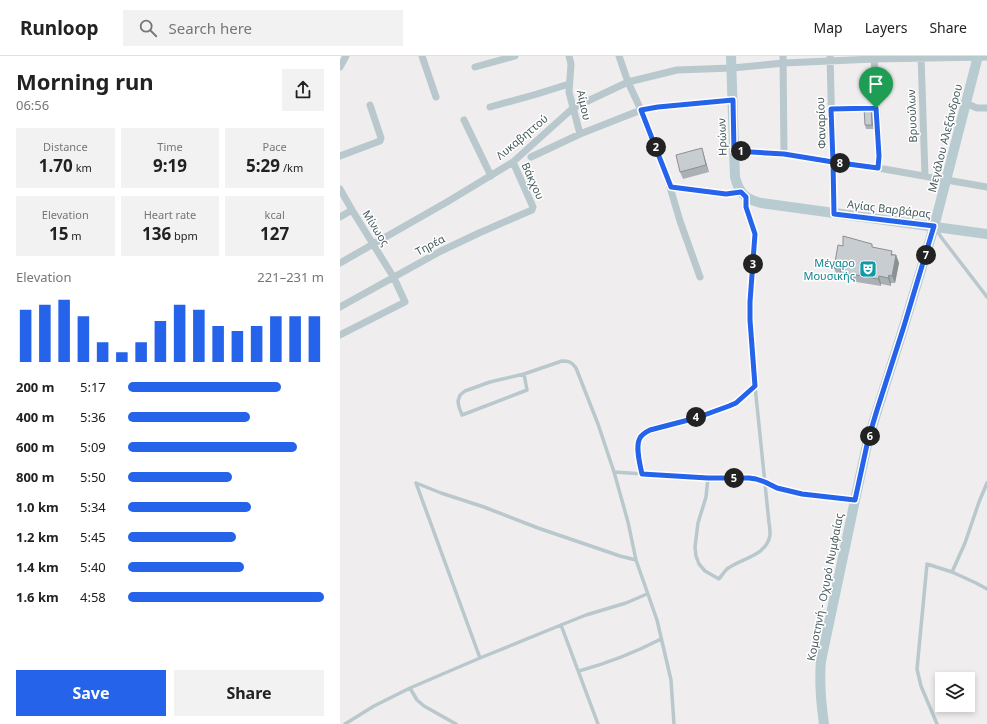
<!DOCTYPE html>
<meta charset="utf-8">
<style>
body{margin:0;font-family:"Noto Sans",sans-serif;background:#f2f2f2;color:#222;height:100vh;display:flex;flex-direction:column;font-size:15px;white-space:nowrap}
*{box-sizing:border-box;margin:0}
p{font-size:13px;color:#767676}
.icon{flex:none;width:22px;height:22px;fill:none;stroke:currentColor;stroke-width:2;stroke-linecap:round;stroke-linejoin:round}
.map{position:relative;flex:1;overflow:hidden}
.sheet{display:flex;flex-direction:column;background:#fff;width:340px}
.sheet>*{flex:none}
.fabs{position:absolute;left:595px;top:616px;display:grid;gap:8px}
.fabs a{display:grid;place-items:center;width:40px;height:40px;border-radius:0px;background:#fff;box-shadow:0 2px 6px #0003;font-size:20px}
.pin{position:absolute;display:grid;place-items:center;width:34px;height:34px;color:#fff;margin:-41px -17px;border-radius:50% 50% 50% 0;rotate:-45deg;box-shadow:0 0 4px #0007}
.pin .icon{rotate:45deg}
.km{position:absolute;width:20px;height:20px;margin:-10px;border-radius:50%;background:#222;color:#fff;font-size:11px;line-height:20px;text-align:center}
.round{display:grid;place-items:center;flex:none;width:42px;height:42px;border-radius:0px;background:#f2f2f2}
.headline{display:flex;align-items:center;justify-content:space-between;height:68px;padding:0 16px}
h1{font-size:22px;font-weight:700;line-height:30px}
.metrics{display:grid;grid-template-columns:repeat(3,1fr);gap:6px;height:68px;padding:4px 16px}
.metrics div{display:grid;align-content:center;border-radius:0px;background:#f2f2f2;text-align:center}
.metrics b{font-size:17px;font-weight:700}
.metrics small{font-size:11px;font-weight:400}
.metrics p{font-size:11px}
.chart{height:112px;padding:8px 16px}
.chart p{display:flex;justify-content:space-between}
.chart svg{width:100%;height:72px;margin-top:4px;stroke:#2563eb;stroke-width:6}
.primary-button{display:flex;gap:8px;margin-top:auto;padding:8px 16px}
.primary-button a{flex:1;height:46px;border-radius:0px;background:#2563eb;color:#fff;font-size:16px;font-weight:700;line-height:46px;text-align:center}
.primary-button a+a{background:#f2f2f2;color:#222}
ul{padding:0 16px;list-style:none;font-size:13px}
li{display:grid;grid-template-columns:64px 48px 1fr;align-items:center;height:30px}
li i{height:10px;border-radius:5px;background:#2563eb}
header{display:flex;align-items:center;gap:24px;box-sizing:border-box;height:56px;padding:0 20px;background:#fff;border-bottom:1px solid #e0e0e0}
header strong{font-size:19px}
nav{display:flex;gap:22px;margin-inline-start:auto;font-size:14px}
.search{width:280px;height:36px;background:#f2f2f2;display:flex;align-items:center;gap:10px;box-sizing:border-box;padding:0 14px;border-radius:0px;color:#767676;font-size:15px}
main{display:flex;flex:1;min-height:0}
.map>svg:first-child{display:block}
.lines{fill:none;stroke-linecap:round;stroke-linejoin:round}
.lane{stroke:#b8c8cc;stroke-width:3.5}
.street{stroke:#b8c8cc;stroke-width:7}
.secondary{stroke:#b8cbd1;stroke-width:10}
.wall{fill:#abb0b4}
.shaded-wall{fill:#8b9092}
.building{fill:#c7cdd1;stroke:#8b9092}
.route-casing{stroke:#fff;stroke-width:8}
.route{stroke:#2563eb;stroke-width:5}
.labels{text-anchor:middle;stroke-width:3;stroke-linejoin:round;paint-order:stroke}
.street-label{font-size:11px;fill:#45585c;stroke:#fff}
.culture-label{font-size:11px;fill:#0d838f;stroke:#fff;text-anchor:end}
</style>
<header>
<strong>Runloop</strong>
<div class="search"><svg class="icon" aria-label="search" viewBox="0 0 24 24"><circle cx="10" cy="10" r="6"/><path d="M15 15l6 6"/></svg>Search here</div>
<nav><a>Map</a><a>Layers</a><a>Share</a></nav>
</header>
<main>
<section class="sheet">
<div class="headline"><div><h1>Morning run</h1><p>06:56</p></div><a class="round"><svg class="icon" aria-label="share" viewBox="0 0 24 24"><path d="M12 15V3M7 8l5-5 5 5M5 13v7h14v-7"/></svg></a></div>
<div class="metrics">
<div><p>Distance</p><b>1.70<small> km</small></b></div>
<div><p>Time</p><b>9:19</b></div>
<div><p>Pace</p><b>5:29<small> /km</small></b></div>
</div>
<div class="metrics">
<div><p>Elevation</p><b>15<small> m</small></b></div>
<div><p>Heart rate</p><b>136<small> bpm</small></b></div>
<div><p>kcal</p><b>127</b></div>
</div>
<div class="chart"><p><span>Elevation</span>221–231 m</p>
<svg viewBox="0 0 160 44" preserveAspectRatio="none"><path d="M5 44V12M15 44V9M25 44V6M35 44V16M45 44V32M55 44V38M65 44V32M75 44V19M85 44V9M95 44V12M105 44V22M115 44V25M125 44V22M135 44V16M145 44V16M155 44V16"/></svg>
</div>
<ul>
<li><b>200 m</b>5:17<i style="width:78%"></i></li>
<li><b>400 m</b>5:36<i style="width:62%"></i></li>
<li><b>600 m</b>5:09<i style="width:86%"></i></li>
<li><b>800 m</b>5:50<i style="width:53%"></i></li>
<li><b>1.0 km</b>5:34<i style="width:63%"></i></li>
<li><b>1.2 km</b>5:45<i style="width:55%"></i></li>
<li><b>1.4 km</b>5:40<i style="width:59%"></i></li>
<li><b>1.6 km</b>4:58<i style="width:100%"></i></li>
</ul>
<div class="primary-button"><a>Save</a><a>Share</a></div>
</section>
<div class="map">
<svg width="647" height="668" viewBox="0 0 647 668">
<rect width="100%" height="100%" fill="#f0edee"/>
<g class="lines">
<!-- lane -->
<path class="lane" d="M 596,173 L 601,181 L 647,241
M 184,318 L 187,334 L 122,359 L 119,351 L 118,345 L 120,339 L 125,335 L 150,326 L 184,318 L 222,305 C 229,305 232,306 236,312 L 258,368 L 274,416 L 288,466 L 296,504 L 317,564 L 331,624 L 334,668
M 274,416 L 348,421 L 409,422 C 423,424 434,431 448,435 C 469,440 492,442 514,444
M 302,418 C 300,409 295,390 300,382 C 302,378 306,376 310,374 L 356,362 L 389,350 L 396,347 L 415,330
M 368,422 L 366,441 L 358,467 L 355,491 L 356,500 L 359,508 L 365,515 L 379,523 C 382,519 384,516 387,513 C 401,502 427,500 430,479 C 430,475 430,471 429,467 L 415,330 L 410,264 L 410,246 L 415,178 L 405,151 L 406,142
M 76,427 L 101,437 L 144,451 L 198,472 L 280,500 L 296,504
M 76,427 L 140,602
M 612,516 L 625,487 L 639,446 L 647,427
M 221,569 L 258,668
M 239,615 C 268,607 294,597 321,583
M 70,632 L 77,644 L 84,650 L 116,668
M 5,668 L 34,650 L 70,632 L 140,602 L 221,569 L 246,559 L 286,547 L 307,538
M 597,668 L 581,630 L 577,613 L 587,508 L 612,516 L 636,527 L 647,533"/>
<!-- street -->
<path class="street" d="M 82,0 L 96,41
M 229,0 L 231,8 L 229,36 L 240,78
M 279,0 L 288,26 L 301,54 L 327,121 L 340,165 L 360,221
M 443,0 L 444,98
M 490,0 L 494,158
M 534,0 L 539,100 L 538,112
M 581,0 L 585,120
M 0,11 L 6,0
M 135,11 L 175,0
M 625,47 L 637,52 L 647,52
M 150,51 L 197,38 L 229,28
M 491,53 L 533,52
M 124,64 L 151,120
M 394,95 L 444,98 L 493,106 L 538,112 L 647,131
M 0,100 L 40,85 L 41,82 L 30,49
M 191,101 L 240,78 L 301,54 L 318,51 L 393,44
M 331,131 L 386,138 L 401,136
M 0,133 L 12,154 L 54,222 L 65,246 L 0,279
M 0,161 L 12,154
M 0,207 L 107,146 L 173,106 L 233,52 L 288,26 L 337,14 L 392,12 L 444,7 L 534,3 L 647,1
M 0,251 L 101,195 L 139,177 L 192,154 L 193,151 L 173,106"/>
<!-- secondary -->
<path class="secondary" d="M 391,0 L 395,121 C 399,137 405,143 421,147 L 647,178
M 484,668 C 481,647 479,627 481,605 L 515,444 L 528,384 L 537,355 L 564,270 L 594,171 L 638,0"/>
</g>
<!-- wall -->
<path class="wall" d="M 531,51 L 533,55 L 534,73 L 526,73 L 525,69 Z
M 362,92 L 369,116 L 343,123 L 340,116 Z
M 533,191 L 556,199 L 559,207 L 555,227 L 551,227 L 551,230 L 541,228 L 541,230 L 504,224 L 503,220 L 497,219 L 494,212 Z"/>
<!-- shaded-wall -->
<path class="shaded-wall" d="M 531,51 L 533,55 L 534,73 L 532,69 Z
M 362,92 L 364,100 L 369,116 L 366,109 Z
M 556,199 L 559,207 L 555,227 L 552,220 Z
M 549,219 L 551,227 L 551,230 L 548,222 Z
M 539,220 L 541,228 L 541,230 L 538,223 Z"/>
<!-- building -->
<path class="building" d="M 531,51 L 532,69 L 525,69 L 524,52 Z
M 362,92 L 366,109 L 340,116 L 336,99 Z
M 503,180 L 532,188 L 532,191 L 552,195 L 551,199 L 556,199 L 552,220 L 549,219 L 548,222 L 539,220 L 538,223 L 501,216 L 501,213 L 494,212 L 498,189 L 503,190 Z"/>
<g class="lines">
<!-- route casing -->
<g class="route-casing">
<path id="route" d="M 536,52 L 491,53 L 493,106 L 444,98 L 394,95 L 393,44 L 318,51 L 301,54 L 331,131 L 386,138 L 401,136 L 406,141 L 406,151 L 415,178 L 410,246 L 410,264 L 415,330 L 396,347 L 389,350 L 356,362 L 310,374 C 306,376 302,378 300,382 C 295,390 300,409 302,418 L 368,422 L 409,422 L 416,423 L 425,426 L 437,432 L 462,438 L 515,444 L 528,384 L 537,354 L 564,270 L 594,170 L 494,158 L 493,106 L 538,112 L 539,100 L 536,52"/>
</g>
<!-- route -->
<use href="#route" class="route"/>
</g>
<!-- icons -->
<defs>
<g id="theatre-square" transform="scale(0.9)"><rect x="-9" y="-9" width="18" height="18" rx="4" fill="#0f9aa8" stroke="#fff"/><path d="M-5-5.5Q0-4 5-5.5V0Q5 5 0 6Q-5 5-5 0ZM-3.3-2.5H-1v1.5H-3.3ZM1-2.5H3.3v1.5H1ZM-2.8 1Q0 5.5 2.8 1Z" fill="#fff"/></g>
</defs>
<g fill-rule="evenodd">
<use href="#theatre-square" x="528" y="213"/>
</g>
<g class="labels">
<!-- street labels -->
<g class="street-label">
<text transform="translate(244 49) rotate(77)" y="4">Αίμου</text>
<text transform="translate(572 60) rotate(-92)" y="4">Βρυούλων</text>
<text transform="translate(481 67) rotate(-92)" y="4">Φαναρίου</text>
<text transform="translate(182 81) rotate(-40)" y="4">Λυκαβηττού</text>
<text transform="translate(382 81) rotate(-92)" y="4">Ηρώων</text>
<text transform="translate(605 82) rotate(-76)" y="4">Μεγάλου Αλεξάνδρου</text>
<text transform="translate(193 125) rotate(66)" y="4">Βάκχου</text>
<text transform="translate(549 153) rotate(7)" y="4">Αγίας Βαρβάρας</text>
<text transform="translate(36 172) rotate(58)" y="4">Μίνωος</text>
<text transform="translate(90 189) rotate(-28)" y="4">Τηρέα</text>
<text transform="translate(485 531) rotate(-79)" y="4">Κομοτηνή - Οχυρό Νυμφαίας</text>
</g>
<!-- culture labels -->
<g class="culture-label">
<text x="515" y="211">Μέγαρο<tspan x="515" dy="13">Μουσικής</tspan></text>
</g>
</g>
</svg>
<div class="fabs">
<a><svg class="icon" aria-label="layers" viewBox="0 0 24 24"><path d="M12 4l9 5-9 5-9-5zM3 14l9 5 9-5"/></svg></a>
</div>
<div class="pin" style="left:536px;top:52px;background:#1e9e55"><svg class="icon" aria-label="arrive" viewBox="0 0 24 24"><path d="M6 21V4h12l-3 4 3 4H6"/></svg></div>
<b class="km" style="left:401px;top:95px">1</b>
<b class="km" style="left:316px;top:91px">2</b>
<b class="km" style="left:413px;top:208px">3</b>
<b class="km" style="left:356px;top:361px">4</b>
<b class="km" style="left:394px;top:422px">5</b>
<b class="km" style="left:530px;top:380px">6</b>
<b class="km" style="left:586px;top:199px">7</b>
<b class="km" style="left:500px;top:107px">8</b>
</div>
</main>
